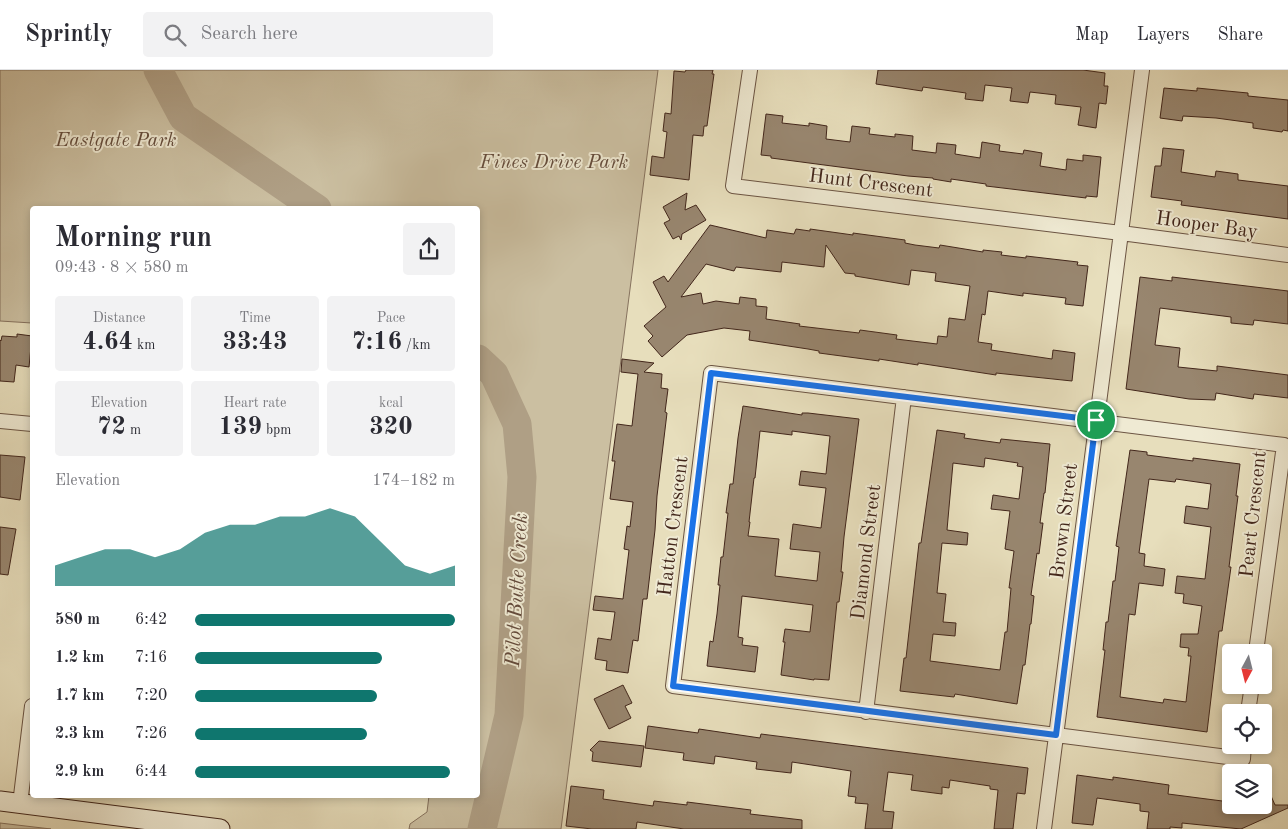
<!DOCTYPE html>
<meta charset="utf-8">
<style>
body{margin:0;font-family:"Old Standard TT",serif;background:#f2f2f3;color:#2b2b33;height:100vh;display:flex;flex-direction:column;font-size:19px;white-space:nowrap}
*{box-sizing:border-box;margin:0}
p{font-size:16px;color:#7c7c81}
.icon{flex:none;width:28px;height:28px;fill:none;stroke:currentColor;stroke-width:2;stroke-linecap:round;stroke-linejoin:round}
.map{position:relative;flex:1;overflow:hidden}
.side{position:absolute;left:30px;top:136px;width:450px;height:592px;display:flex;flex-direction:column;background:#fff;border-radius:5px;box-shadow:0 2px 8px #0003}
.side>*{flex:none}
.needle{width:32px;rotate:187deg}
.controls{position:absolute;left:1222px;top:574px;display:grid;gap:10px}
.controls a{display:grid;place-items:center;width:50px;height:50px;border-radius:5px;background:#fff;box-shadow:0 2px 8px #0003;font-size:25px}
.pin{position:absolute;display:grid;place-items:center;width:42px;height:42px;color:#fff;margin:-21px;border:2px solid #fff;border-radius:50%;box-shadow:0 1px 5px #0007}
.round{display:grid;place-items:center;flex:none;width:52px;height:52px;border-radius:5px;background:#f2f2f3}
.head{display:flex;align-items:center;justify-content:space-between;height:85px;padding:0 25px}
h1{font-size:28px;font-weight:600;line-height:38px}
.figures{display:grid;grid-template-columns:repeat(3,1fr);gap:8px;height:85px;padding:5px 25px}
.figures div{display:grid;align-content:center;border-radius:5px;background:#f2f2f3;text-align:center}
.figures b{font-size:25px;font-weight:600}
.figures small{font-size:14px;font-weight:400}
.figures p{font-size:14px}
.chart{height:140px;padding:10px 25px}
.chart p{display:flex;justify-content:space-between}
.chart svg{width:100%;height:90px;margin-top:5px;fill:#0f766e;opacity:.7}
ul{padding:0 25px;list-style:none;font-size:16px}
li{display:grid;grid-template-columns:80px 60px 1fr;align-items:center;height:38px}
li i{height:12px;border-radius:6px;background:#0f766e}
header{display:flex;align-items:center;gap:30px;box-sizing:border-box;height:70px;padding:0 25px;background:#fff;border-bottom:1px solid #e1e1e2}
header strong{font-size:24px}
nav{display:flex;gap:28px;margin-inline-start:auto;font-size:18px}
.search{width:350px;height:45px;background:#f2f2f3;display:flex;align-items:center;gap:12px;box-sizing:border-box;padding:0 18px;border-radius:5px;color:#7c7c81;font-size:19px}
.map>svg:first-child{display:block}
.green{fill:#cbbfa1;stroke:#86725e}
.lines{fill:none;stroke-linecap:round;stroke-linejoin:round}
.stream{stroke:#836f5b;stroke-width:5}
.river{stroke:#af9f85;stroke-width:29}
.building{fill:#98866f;stroke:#42261b;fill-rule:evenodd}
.street-casing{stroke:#6b5443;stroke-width:16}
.secondary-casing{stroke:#42261b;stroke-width:21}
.street{stroke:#efead3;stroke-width:14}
.secondary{stroke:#efead3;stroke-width:19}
.route-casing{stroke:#fff;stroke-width:10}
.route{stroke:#1a73e8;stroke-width:6}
.labels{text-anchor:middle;stroke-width:4;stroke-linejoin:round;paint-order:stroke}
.park-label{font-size:20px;font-style:italic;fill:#644c3c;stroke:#efead3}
.street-label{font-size:20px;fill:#42261b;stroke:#efead3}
.water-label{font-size:21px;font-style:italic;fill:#634a3b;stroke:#efead3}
</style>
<header>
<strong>Sprintly</strong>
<div class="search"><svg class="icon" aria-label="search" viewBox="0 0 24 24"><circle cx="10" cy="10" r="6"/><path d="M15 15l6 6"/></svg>Search here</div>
<nav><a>Map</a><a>Layers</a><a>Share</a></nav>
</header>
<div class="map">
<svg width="1288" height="759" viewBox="0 0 1288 759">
<rect width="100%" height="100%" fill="#e7debc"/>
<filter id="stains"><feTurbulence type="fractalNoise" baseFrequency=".004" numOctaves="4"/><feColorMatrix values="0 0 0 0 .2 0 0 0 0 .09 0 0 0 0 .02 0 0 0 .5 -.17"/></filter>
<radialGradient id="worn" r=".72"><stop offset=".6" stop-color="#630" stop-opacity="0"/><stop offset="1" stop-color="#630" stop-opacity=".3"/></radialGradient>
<!-- green -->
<path class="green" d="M 0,0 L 658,0 L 561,759 L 409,759 L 410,754 L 427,742 L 429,726 L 478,726 L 478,139 L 32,139 L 32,253 L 0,251 Z
M 0,753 L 51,759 L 0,759 Z"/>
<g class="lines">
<!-- stream -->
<path class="stream" d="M 482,306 L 484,295"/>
<!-- river -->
<path class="river" d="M 158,0 L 183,47 L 317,139
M 478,289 L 494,304 L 517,354 L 522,407 L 509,645 L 482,759"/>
</g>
<!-- building -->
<path class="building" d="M 686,0 L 713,0 L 712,4 L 714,4 L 707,56 L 704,56 L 703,66 L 693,65 L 689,110 L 650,105 L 652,86 L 664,88 L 667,62 L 663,61 L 665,43 L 671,44 L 674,1 L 685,2 Z
M 878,0 L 1083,0 L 1105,3 L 1104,16 L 1108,16 L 1106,34 L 1099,33 L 1096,58 L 1078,55 L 1081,37 L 1055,34 L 1056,25 L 1030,22 L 1028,33 L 1010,31 L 1012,18 L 985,15 L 983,31 L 965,29 L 966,23 L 923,17 L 922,21 L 876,14 Z
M 1164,18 L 1197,21 L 1197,18 L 1227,21 L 1248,23 L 1248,26 L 1288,30 L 1288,61 L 1283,60 L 1282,62 L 1253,58 L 1253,53 L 1216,48 L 1183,46 L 1182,51 L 1160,48 Z
M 766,44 L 783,46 L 782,53 L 809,56 L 809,53 L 827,56 L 826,69 L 850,72 L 852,56 L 870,58 L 869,64 L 895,67 L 895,64 L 913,66 L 912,80 L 936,83 L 937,73 L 956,75 L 955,84 L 980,88 L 982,72 L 1000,75 L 999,81 L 1023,84 L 1024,80 L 1042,83 L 1040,96 L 1066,100 L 1067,89 L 1083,91 L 1083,85 L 1101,87 L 1097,127 L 1086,126 L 1086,128 L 986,116 L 986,114 L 951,109 L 951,112 L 933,109 L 933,108 L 908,106 L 771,88 L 771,86 L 761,85 Z
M 1163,78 L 1184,80 L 1181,102 L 1215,107 L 1216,101 L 1238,104 L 1238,110 L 1288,116 L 1288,149 L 1181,135 L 1182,131 L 1151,127 L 1155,96 L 1161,96 Z
M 687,123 L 685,140 L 696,135 L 706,150 L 682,164 L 681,170 L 679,166 L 673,169 L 664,153 L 670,150 L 663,137 Z
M 710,155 L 766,168 L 767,160 L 794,164 L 796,159 L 810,161 L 810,159 L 853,165 L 853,163 L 905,170 L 905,173 L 915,175 L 939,178 L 940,175 L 983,182 L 983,180 L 1002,182 L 1001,185 L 1026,188 L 1026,186 L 1078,192 L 1077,195 L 1088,196 L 1083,236 L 1065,234 L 1066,228 L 1023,223 L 1023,226 L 988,221 L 985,245 L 982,244 L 978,272 L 992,274 L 991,280 L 1052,289 L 1053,280 L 1075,283 L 1072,311 L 996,303 L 996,305 L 918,293 L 918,295 L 879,289 L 879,291 L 819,283 L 819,281 L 808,279 L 749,270 L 750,261 L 724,258 L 687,265 L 662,287 L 648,271 L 653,266 L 644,256 L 666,237 L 653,212 L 664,206 L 668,212 ZM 826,175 L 845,203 L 855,204 L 855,206 L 909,215 L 911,200 L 936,203 L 935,211 L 970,216 L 965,250 L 949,248 L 947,267 L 938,266 L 937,274 L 896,269 L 897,265 L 860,260 L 859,263 L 799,256 L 800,254 L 766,249 L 767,237 L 756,236 L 756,229 L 740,227 L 739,234 L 716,231 L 703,234 L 701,223 L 681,227 L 706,194 L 734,201 L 736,197 L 781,202 L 782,192 L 824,197 Z
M 1140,207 L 1172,211 L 1172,207 L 1288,221 L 1288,254 L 1254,250 L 1253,255 L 1231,253 L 1231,247 L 1160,238 L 1155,275 L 1180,278 L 1178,297 L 1217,301 L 1217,296 L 1288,305 L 1288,328 L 1254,324 L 1253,329 L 1216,323 L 1215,330 L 1189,329 L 1126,319 Z
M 17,264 L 32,266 L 29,297 L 16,295 L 14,312 L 0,311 L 0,270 L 1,271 L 2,266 L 17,267 Z
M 622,289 L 654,293 L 644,302 L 662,304 L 661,318 L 668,319 L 665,342 L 667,343 L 657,426 L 655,460 L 647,529 L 643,529 L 638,571 L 633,570 L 628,603 L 606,600 L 607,591 L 595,589 L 598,568 L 611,570 L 615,542 L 593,540 L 595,526 L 623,529 L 629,480 L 624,479 L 627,456 L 630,457 L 633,432 L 610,429 L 615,391 L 612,391 L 617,354 L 632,356 L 638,304 L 621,302 Z
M 743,336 L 802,345 L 802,343 L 808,343 L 859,349 L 844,467 L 841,502 L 843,502 L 839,532 L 837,532 L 829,610 L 814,609 L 814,610 L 781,605 L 785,572 L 783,572 L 785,559 L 810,562 L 813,535 L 742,526 L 738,567 L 743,568 L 742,575 L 758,577 L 755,602 L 707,596 L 710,571 L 713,572 L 717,544 L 720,515 L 718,515 L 721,487 L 723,487 L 728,443 L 726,443 L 730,414 L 733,414 L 738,368 ZM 760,361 L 792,365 L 792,361 L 830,366 L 826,404 L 801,401 L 799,415 L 826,418 L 821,458 L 793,454 L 790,479 L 820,482 L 817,511 L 775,506 L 779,469 L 748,466 L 750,452 L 749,452 L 754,408 L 755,408 Z
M 937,360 L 965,364 L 964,368 L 1000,373 L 1001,369 L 1050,374 L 1045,423 L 1044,423 L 1040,453 L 1043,453 L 1039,484 L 1037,483 L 1031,525 L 1034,526 L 1031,554 L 1030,554 L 1025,595 L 1023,595 L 1017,634 L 955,624 L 954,627 L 900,621 L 904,588 L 906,588 L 919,473 L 921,473 ZM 985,388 L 1018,393 L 1017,396 L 1023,397 L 1019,429 L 993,425 L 991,439 L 1010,441 L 1005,479 L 1014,481 L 1009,518 L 1011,518 L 1007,562 L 1005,562 L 1000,600 L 930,591 L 933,564 L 955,566 L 956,553 L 943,552 L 946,524 L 937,523 L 942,473 L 967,475 L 968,463 L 947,460 L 953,393 L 984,397 Z
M 1130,380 L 1147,382 L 1147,385 L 1193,391 L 1193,388 L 1240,394 L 1236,426 L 1238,426 L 1229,497 L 1231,497 L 1222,561 L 1219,561 L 1207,662 L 1097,647 L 1105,580 L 1103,580 L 1106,552 L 1108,552 L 1113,511 L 1115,511 L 1119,477 L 1116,476 ZM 1149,409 L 1175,412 L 1176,409 L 1211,414 L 1208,439 L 1186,436 L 1184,453 L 1211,457 L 1205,509 L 1177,506 L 1175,523 L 1184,524 L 1183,533 L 1202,536 L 1198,564 L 1181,564 L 1180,577 L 1189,578 L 1188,586 L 1191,586 L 1186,632 L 1164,629 L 1163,633 L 1120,627 L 1129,544 L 1135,545 L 1139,513 L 1163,516 L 1165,499 L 1144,496 L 1145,484 L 1139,483 Z
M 0,385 L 25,387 L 20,430 L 0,427 Z
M 0,457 L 16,459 L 8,505 L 0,504 Z
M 623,615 L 632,633 L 625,636 L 631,648 L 609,659 L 594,629 Z
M 648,656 L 698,663 L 699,659 L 760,668 L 761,664 L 1028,698 L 1025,724 L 1017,723 L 1013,759 L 994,759 L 998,720 L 990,719 L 990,716 L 950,710 L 949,718 L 942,717 L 942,724 L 911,720 L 913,705 L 888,702 L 883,741 L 894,742 L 892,759 L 865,759 L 868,734 L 855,733 L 856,727 L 848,726 L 851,701 L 792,692 L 791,703 L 756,699 L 757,692 L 715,686 L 714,694 L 683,690 L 684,683 L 645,678 Z
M 599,671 L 644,676 L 641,697 L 592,691 L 593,682 L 590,680 Z
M 1077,705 L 1113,710 L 1113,707 L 1169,715 L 1168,724 L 1230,732 L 1230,735 L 1264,735 L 1264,710 L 1275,735 L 1288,735 L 1288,738 L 1241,759 L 1182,753 L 1182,758 L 1170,757 L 1170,759 L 1147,759 L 1149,742 L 1140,741 L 1140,734 L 1097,728 L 1093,755 L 1072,753 Z
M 571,716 L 604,720 L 603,729 L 653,736 L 654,731 L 687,735 L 687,732 L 751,740 L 750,744 L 802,750 L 802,759 L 684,759 L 637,752 L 636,759 L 592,759 L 566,756 Z"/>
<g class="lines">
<!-- street casing -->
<g class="street-casing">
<path id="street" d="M 750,0 L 733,116 L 1121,163 L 1288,185
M 0,351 L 32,354
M 866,642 L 904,327
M 1248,642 L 1252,615
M 1244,675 L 1243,689 L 673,616 L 711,303 L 1284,375 L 1256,582
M 20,734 L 32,636
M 1044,759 L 1142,0"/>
</g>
<!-- secondary casing -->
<g class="secondary-casing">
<path id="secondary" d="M 0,731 L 220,759"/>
</g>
<!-- street -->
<use href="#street" class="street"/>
<!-- secondary -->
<use href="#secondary" class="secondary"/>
</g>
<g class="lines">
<!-- route casing -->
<g class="route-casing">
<path id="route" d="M 711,303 L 1096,350 L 1056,665 L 673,616 Z"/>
</g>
<!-- route -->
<use href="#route" class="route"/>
</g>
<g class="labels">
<!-- park labels -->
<g class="park-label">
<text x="116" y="76">Eastgate Park</text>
<text x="554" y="98">Fines Drive Park</text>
</g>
<!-- street labels -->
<g class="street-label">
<text transform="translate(871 112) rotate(7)" y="7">Hunt Crescent</text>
<text transform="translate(1207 154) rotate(8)" y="7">Hooper Bay</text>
<text transform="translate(1252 444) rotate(-84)" y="7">Peart Crescent</text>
<text transform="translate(1063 451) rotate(-83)" y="7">Brown Street</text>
<text transform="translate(672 456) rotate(-83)" y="7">Hatton Crescent</text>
<text transform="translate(865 482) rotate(-83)" y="7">Diamond Street</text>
</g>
<!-- water labels -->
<g class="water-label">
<text transform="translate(516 520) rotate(-87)" y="7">Pilot Butte Creek</text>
</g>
</g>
<rect width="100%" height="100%" filter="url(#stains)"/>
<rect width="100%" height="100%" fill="url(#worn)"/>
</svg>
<div class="controls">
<a><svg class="needle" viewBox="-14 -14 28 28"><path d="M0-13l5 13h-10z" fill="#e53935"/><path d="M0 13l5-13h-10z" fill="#7c7c81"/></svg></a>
<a><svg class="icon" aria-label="locate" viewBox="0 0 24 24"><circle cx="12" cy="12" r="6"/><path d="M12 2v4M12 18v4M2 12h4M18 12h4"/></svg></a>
<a><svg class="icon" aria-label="layers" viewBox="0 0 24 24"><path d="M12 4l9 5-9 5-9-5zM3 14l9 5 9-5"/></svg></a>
</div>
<div class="pin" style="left:1096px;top:350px;background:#1e9e55"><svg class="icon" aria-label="arrive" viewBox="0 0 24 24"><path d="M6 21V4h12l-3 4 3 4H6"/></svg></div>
<section class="side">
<div class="head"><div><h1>Morning run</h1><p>09:43 · 8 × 580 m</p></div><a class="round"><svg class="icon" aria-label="share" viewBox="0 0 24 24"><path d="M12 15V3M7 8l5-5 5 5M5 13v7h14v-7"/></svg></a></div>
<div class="figures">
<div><p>Distance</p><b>4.64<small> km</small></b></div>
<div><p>Time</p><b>33:43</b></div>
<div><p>Pace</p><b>7:16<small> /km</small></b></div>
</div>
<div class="figures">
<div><p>Elevation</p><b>72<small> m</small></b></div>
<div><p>Heart rate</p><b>139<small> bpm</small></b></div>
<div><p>kcal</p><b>320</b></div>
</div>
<div class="chart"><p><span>Elevation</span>174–182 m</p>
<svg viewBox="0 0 160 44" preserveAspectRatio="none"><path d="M0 44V34L10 30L20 26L30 26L40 30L50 26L60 18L70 14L80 14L90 10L100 10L110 6L120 10L130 22L140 34L150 38L160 34V44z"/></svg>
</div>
<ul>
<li><b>580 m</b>6:42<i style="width:100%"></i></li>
<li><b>1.2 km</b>7:16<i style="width:72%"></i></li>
<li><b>1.7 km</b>7:20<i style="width:70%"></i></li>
<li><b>2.3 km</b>7:26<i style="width:66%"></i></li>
<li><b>2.9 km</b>6:44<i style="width:98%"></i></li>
</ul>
</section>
</div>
